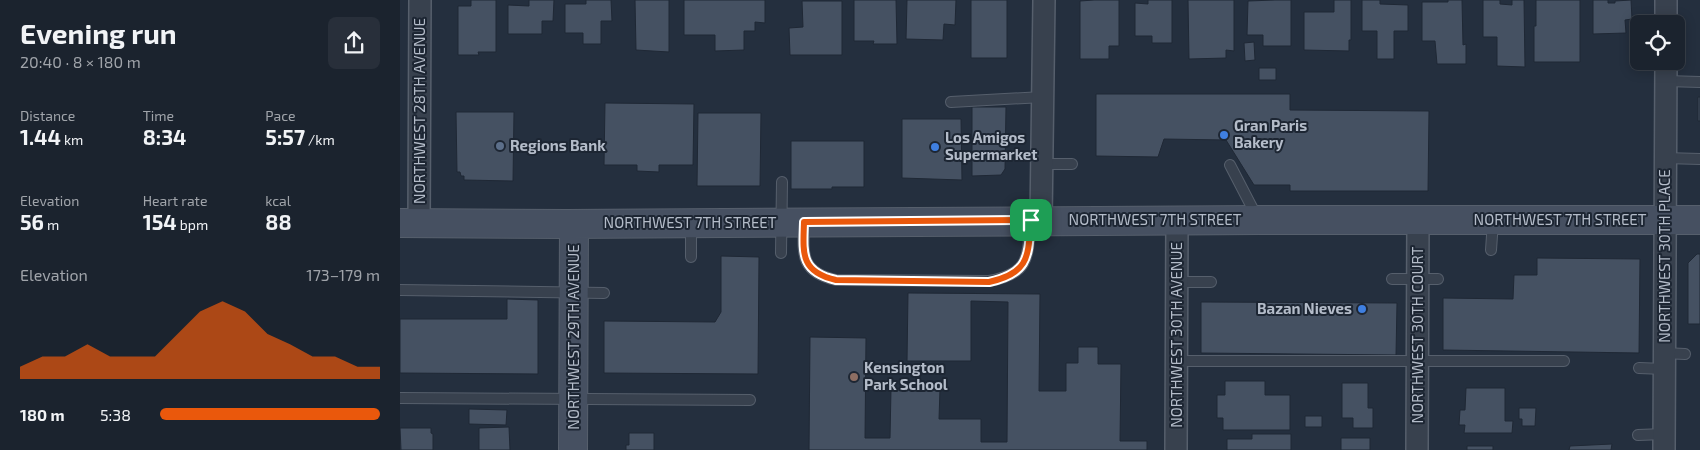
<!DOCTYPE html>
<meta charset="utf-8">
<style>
body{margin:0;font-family:"Exo 2",sans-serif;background:#282f3a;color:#f1f3f6;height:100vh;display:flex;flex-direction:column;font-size:19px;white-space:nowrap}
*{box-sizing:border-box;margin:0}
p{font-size:16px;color:#a0a4aa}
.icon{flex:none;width:28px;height:28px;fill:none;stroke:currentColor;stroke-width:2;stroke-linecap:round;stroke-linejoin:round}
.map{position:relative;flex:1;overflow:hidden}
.drawer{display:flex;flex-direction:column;background:#1b232e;width:400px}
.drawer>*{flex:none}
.controls{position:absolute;left:1230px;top:15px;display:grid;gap:10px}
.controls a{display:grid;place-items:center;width:55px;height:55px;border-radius:8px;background:#1b232e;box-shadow:0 2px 12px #0003,0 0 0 1px #39404a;font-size:25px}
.pin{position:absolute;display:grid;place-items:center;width:42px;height:42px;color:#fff;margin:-21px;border-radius:10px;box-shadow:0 2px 8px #0006}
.round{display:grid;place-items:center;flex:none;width:52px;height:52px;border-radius:8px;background:#282f3a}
.overview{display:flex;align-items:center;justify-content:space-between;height:85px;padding:0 20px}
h1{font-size:28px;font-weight:700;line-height:38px}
.figures{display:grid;grid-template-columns:repeat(3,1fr);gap:8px;height:85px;padding:5px 20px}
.figures div{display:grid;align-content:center}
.figures b{font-size:21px;font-weight:700}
.figures small{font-size:14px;font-weight:400}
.figures p{font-size:14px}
.chart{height:140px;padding:10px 20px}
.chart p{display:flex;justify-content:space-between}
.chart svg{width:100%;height:90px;margin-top:5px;fill:#ea580c;opacity:.7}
ul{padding:0 20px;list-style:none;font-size:16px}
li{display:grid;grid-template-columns:80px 60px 1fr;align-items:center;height:38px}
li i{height:12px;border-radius:6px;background:#ea580c}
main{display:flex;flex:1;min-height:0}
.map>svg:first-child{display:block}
.building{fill:#455162;stroke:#1f2835}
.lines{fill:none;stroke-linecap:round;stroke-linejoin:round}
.lane-casing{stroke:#565f6c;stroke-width:12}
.street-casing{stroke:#565f6c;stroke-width:24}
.secondary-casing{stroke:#565f6c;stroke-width:30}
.lane{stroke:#38414e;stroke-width:10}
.street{stroke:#38414e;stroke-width:21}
.secondary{stroke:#465061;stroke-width:28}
.route-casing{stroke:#fff;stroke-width:10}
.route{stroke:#ea580c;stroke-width:6}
.shop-dot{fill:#3f7fe0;stroke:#1d2633;stroke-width:2}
.service-dot{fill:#5c6f8a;stroke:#1d2633;stroke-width:2}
.education-dot{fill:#8d6e63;stroke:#1d2633;stroke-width:2}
.labels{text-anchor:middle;stroke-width:4;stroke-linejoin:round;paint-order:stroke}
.street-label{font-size:15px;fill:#b4bcc9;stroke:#1d2633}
.poi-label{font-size:15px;font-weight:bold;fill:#b4bcc9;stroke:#1d2633;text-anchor:start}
</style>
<main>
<section class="drawer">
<div class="overview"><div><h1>Evening run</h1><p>20:40 · 8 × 180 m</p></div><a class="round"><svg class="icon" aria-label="share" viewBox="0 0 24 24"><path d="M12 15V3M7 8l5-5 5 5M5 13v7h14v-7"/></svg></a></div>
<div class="figures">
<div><p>Distance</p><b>1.44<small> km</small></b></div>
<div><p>Time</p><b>8:34</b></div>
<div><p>Pace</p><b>5:57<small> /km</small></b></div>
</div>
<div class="figures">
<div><p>Elevation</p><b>56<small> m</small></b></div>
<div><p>Heart rate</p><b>154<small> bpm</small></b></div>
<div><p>kcal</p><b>88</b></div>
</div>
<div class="chart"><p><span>Elevation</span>173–179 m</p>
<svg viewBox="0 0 160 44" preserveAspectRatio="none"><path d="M0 44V38L10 33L20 33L30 27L40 33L50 33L60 33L70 22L80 11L90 6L100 11L110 22L120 27L130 33L140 33L150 38L160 38V44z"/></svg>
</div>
<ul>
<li><b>180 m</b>5:38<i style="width:100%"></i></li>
</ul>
</section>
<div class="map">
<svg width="1300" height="450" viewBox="0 0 1300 450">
<rect width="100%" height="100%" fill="#242f3e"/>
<!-- building -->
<path class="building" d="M 71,0 L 96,0 L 96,52 L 78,52 L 79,55 L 58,55 L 58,6 L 71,6 Z
M 129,0 L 154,0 L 153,21 L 142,21 L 142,34 L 108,34 L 108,5 L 129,6 Z
M 186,0 L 211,0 L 212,21 L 201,21 L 201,44 L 183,44 L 183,33 L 165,33 L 165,4 L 186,4 Z
M 235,0 L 269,0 L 269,52 L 236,50 Z
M 284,0 L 365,0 L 365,23 L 355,22 L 355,31 L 344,31 L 344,50 L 315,51 L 315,35 L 284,35 Z
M 454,0 L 496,0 L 497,44 L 473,44 L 474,41 L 454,41 Z
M 507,0 L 556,0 L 555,25 L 544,24 L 543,40 L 506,39 Z
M 571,0 L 607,0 L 607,58 L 571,58 Z
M 694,0 L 719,0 L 719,46 L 709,46 L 709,59 L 680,59 L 680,1 Z
M 748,0 L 772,0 L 772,43 L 752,43 L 752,36 L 735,36 L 735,3 L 748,4 Z
M 788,0 L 834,0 L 834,51 L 826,50 L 826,58 L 789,59 Z
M 875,0 L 891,0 L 891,46 L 863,46 L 863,35 L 847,35 L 848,1 Z
M 934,0 L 951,0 L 951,40 L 949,40 L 949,51 L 904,50 L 904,12 L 934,12 Z
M 962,0 L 980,0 L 980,4 L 1008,5 L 1008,31 L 994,31 L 994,59 L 977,59 L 977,31 L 962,31 Z
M 1048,0 L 1062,0 L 1063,45 L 1066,44 L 1066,64 L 1037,64 L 1035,41 L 1022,41 L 1022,2 L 1048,2 Z
M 1083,0 L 1100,0 L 1100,4 L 1112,5 L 1112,0 L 1124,0 L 1125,67 L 1097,66 L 1097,37 L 1083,37 Z
M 1136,0 L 1180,0 L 1180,62 L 1134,62 L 1134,26 L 1136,26 Z
M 1193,0 L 1208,0 L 1208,3 L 1215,3 L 1215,1 L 1231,0 L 1232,19 L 1225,20 L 1226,33 L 1193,34 Z
M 402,1 L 442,1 L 442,55 L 390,55 L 389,28 L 403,27 Z
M 854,42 L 855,60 L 845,61 L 844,43 Z
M 859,68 L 876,68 L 876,80 L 859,80 Z
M 696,94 L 890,94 L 890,110 L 1029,111 L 1028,191 L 890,191 L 890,185 L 854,185 L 826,140 L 764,139 L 758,157 L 696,156 Z
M 1298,97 L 1300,97 L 1300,121 L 1298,121 Z
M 205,103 L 294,104 L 293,165 L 259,165 L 259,172 L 237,171 L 237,165 L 204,165 Z
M 572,107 L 606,107 L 605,169 L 601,175 L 572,176 Z
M 56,112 L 114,112 L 113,181 L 64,180 L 64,176 L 61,176 L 60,172 L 57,172 Z
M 298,113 L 361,113 L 360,186 L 297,186 Z
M 502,119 L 561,119 L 562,180 L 502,178 Z
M 391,141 L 464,141 L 464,187 L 432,187 L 432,189 L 391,189 Z
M 1297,254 L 1300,254 L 1300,324 L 1288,324 L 1288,263 Z
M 321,256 L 359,257 L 358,374 L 204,373 L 204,321 L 315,322 L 321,312 Z
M 1137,258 L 1240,259 L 1239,353 L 1043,350 L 1043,298 L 1113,299 L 1114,275 L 1137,275 Z
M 508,293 L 640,294 L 639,391 L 666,391 L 666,363 L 678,363 L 678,347 L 698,347 L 698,364 L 721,364 L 720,441 L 747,441 L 747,450 L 409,450 L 410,337 L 466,338 L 465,438 L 490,438 L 491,389 L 540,389 L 539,419 L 581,419 L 581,442 L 607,442 L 608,302 L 571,301 L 571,361 L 507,361 Z
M 107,299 L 138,300 L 138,374 L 0,373 L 0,319 L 107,319 Z
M 801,302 L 997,303 L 996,355 L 801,353 Z
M 825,381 L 865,381 L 865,395 L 890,395 L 890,430 L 823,430 L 823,418 L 817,418 L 817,395 L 825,395 Z
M 942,383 L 968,383 L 968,408 L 973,408 L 973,428 L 953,428 L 953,418 L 942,418 Z
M 1066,388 L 1105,388 L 1105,421 L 1113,421 L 1112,433 L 1064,433 L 1065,425 L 1059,425 L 1060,410 L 1065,410 Z
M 1119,408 L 1136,408 L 1135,426 L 1122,426 L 1122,419 L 1119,419 Z
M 69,409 L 107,410 L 106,425 L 69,424 Z
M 905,416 L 922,416 L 922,427 L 905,427 Z
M 109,427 L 110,450 L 79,450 L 79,428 Z
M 0,428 L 31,428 L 31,433 L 33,434 L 33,450 L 1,450 Z
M 229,433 L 254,433 L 254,450 L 226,450 L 226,445 L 229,445 Z
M 852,434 L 891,434 L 891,450 L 827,450 L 827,439 L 852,439 Z
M 941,438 L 970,438 L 970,450 L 941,450 Z
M 1212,444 L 1211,450 L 1169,450 L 1170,446 Z
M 1067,446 L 1093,446 L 1093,450 L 1067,450 Z"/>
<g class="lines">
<!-- lane casing -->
<g class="lane-casing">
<path id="lane" d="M 1266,81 L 1300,82
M 551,102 L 643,97
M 1265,158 L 1300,159
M 642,164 L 672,164
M 830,165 L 857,217
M 291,223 L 291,257
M 404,223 C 403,254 400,272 436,280 L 589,281 C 628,274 628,259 630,224
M 1091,250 L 1093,221
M 381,253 L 382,182
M 992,279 L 1038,279
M 776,282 L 811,282
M 0,290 L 204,293
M 1264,353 L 1285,354
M 777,361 L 1164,361
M 1239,368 L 1264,369
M 0,398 L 350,400
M 1238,435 L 1264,434"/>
</g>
<!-- street casing -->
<g class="street-casing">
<path id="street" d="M 1266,0 L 1266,24
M 641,220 L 644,0
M 19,223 L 20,0
M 776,450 L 777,220
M 1017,450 L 1018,220
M 1264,450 L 1266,61"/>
</g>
<!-- secondary casing -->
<g class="secondary-casing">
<path id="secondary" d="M 0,223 L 167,224 L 859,220 L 1300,220
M 173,450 L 174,224"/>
</g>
<!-- lane -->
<use href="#lane" class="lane"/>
<!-- street -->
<use href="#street" class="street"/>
<!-- secondary -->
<use href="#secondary" class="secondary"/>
</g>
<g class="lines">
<!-- route casing -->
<g class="route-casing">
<path id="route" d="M 631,220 C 628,256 630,273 589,282 L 436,280 C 400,272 403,253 404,222 Z"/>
</g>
<!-- route -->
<use href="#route" class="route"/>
</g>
<!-- markers -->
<g class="shop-dot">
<circle cx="824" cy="135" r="5"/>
<circle cx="535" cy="147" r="5"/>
<circle cx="962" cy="309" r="5"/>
</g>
<circle class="service-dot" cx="100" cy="146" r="5"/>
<circle class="education-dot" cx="454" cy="377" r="5"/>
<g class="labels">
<!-- street labels -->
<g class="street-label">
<text transform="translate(20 111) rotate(-90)" y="5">NORTHWEST 28TH AVENUE</text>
<text x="755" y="225">NORTHWEST 7TH STREET</text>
<text x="1160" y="225">NORTHWEST 7TH STREET</text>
<text x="290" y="228">NORTHWEST 7TH STREET</text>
<text transform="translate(1265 256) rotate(-90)" y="5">NORTHWEST 30TH PLACE</text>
<text transform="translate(777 335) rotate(-90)" y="5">NORTHWEST 30TH AVENUE</text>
<text transform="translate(1018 335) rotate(-90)" y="5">NORTHWEST 30TH COURT</text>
<text transform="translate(174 337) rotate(-90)" y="5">NORTHWEST 29TH AVENUE</text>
</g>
<!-- poi labels -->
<g class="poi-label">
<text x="834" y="131">Gran Paris<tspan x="834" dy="17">Bakery</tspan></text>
<text x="545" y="143">Los Amigos<tspan x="545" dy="17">Supermarket</tspan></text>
<text x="110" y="151">Regions Bank</text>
<text x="952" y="314" text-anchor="end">Bazan Nieves</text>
<text x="464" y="373">Kensington<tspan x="464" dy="17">Park School</tspan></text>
</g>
</g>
</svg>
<div class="controls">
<a><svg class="icon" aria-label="locate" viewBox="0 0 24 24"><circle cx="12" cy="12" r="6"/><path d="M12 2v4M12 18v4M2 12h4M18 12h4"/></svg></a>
</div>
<div class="pin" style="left:631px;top:220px;background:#1e9e55"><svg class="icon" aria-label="arrive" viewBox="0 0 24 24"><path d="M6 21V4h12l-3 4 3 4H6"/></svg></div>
</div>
</main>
